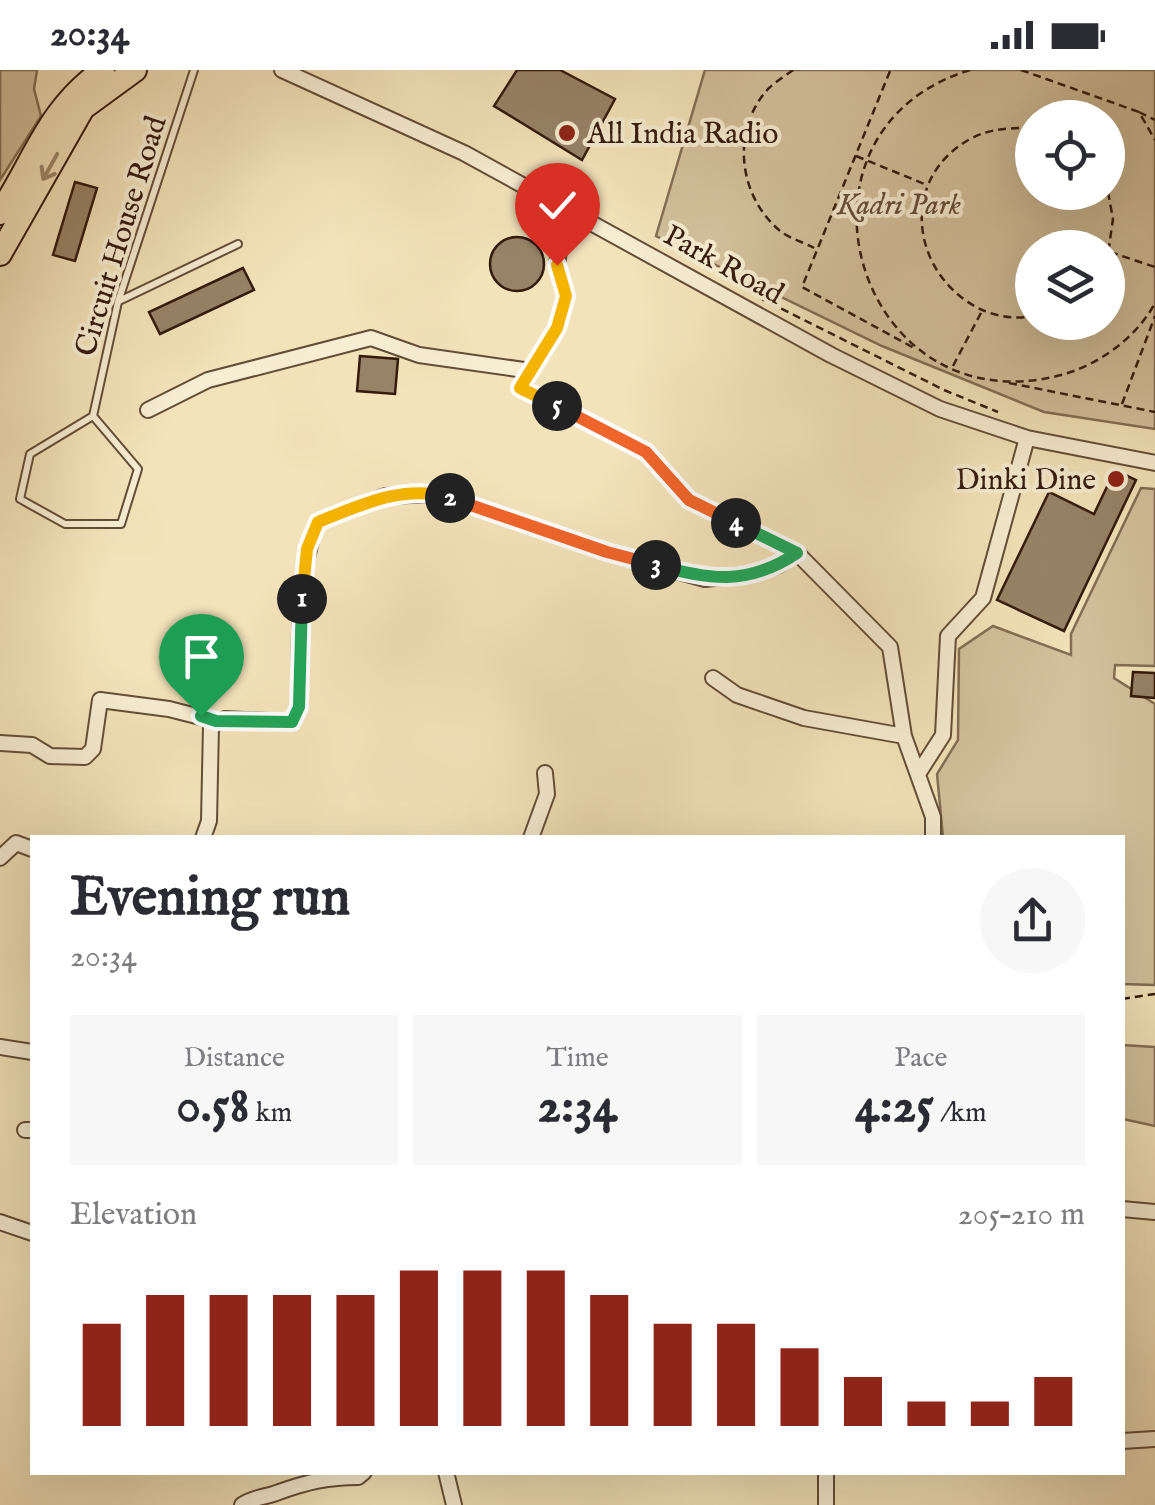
<!DOCTYPE html>
<meta charset="utf-8">
<style>
body{margin:0;font-family:"IM FELL English",serif;background:#f7f7f7;color:#2b2b33;height:100vh;display:flex;flex-direction:column;font-size:38px;white-space:nowrap}
*{box-sizing:border-box;margin:0}
p{font-size:32px;color:#7c7c81}
.icon{flex:none;width:55px;height:55px;fill:none;stroke:currentColor;stroke-width:2;stroke-linecap:round;stroke-linejoin:round}
.map{position:relative;flex:1;overflow:hidden}
.side{position:absolute;left:30px;top:765px;width:1095px;height:640px;display:flex;flex-direction:column;background:#fff;border-radius:0px;box-shadow:0 10px 40px #0002}
.side>*{flex:none}
.controls{position:absolute;left:1015px;top:30px;display:grid;gap:20px}
.controls a{display:grid;place-items:center;width:110px;height:110px;border-radius:50%;background:#fff;box-shadow:0 10px 40px #0002;font-size:50px}
.pin{position:absolute;display:grid;place-items:center;width:85px;height:85px;color:#fff;margin:-102px -42px;border-radius:50% 50% 50% 0;rotate:-45deg;box-shadow:0 0 10px #0007}
.pin .icon{rotate:45deg}
.km{position:absolute;width:50px;height:50px;margin:-25px;border-radius:50%;background:#222;color:#fff;font-size:28px;line-height:50px;text-align:center}
.round{display:grid;place-items:center;flex:none;width:105px;height:105px;border-radius:52px;background:#f7f7f7}
.overview{display:flex;align-items:center;justify-content:space-between;height:170px;padding:0 40px}
h1{font-size:55px;font-weight:700;line-height:75px}
.metrics{display:grid;grid-template-columns:repeat(3,1fr);gap:15px;height:170px;padding:10px 40px}
.metrics div{display:grid;align-content:center;border-radius:0px;background:#f7f7f7;text-align:center}
.metrics b{font-size:50px;font-weight:700}
.metrics small{font-size:28px;font-weight:400}
.metrics p{font-size:28px}
.chart{height:280px;padding:20px 40px}
.chart p{display:flex;justify-content:space-between}
.chart svg{width:100%;height:180px;margin-top:10px;stroke:#8f2418;stroke-width:6}
.status{display:flex;justify-content:space-between;align-items:center;height:70px;padding:0 50px;background:#fff;direction:ltr}
.status svg{height:28px;fill:currentColor}
.map>svg:first-child{display:block}
.green{fill:#d3c19d;stroke:#846e55;stroke-width:2.5;fill-rule:evenodd}
.building{fill:#978367;stroke:#341b0d;stroke-width:2.5}
.lines{fill:none;stroke-linecap:round;stroke-linejoin:round}
.lane-casing{stroke:#644d38;stroke-width:10}
.street-casing{stroke:#644d38;stroke-width:18}
.primary-casing{stroke:#341b0d;stroke-width:26}
.path{stroke:#341b0d;stroke-width:2.5;stroke-dasharray:8 5;stroke-linecap:butt}
.lane{stroke:#f7edd2;stroke-width:6}
.street{stroke:#f7edd2;stroke-width:14}
.primary{stroke:#f3e3ba;stroke-width:22}
.oneway{stroke:#9d896c}
.split-1-casing{stroke:#fff;stroke-width:20}
.split-2-casing{stroke:#fff;stroke-width:20}
.split-3-casing{stroke:#fff;stroke-width:20}
.split-4-casing{stroke:#fff;stroke-width:20}
.split-5-casing{stroke:#fff;stroke-width:20}
.split-6-casing{stroke:#fff;stroke-width:20}
.split-1{stroke:#22a559;stroke-width:12}
.split-2{stroke:#f5b400;stroke-width:12}
.split-3{stroke:#f0652b;stroke-width:12}
.split-4{stroke:#22a559;stroke-width:12}
.split-5{stroke:#f0652b;stroke-width:12}
.split-6{stroke:#f5b400;stroke-width:12}
.poi-dot{fill:#8f2418;stroke:#f7edd2;stroke-width:4}
.labels{text-anchor:middle;stroke-width:8;stroke-linejoin:round;paint-order:stroke}
.poi-label{font-size:30px;fill:#341b0d;stroke:#f7edd2;text-anchor:start}
.park-label{font-size:30px;font-style:italic;fill:#644d38;stroke:#f7edd2}
.street-label{font-size:30px;fill:#341b0d;stroke:#f7edd2}
</style>
<div class="status"><b>20:34</b><svg viewBox="0 0 49 12"><path d="M0 12V9h3v3zM5 12V6h3v6zM10 12V3h3v9zM15 12V0h3v12zM26 1h20v11H26zM47 4h2v5h-2z"/></svg></div>
<div class="map">
<svg width="1155" height="1435" viewBox="0 0 1155 1435">
<rect width="100%" height="100%" fill="#f3e3ba"/>
<filter id="stains"><feTurbulence type="fractalNoise" baseFrequency=".002" numOctaves="4"/><feColorMatrix values="0 0 0 0 .2 0 0 0 0 .09 0 0 0 0 .02 0 0 0 .5 -.17"/></filter>
<radialGradient id="worn" r=".72"><stop offset=".6" stop-color="#630" stop-opacity="0"/><stop offset="1" stop-color="#630" stop-opacity=".3"/></radialGradient>
<!-- green -->
<path class="green" d="M 0,0 L 37,0 L 34,19 L 41,46 L 0,110 Z
M 705,0 L 1155,0 L 1155,359 L 1044,342 L 882,276 L 656,166 ZM 1032,48 L 1108,48 L 1108,122 L 1032,122 ZM 1032,178 L 1108,178 L 1108,252 L 1032,252 Z
M 1141,418 L 1155,419 L 1155,596 L 1115,595 L 1114,608 L 1155,634 L 1155,915 L 1123,914 L 1122,768 L 943,767 L 937,704 L 958,670 L 959,579 L 993,556 L 1071,585 L 1071,564 Z
M 1122,975 L 1155,977 L 1155,1056 L 1123,1049 Z"/>
<!-- building -->
<path class="building" d="M 517,0 L 560,0 L 615,29 L 582,90 L 494,36 Z
M 75,112 L 97,118 L 75,191 L 53,185 Z
M490 194a27 27 0 1 1 54 0a27 27 0 1 1-54 0Z
M 243,198 L 254,220 L 160,264 L 149,242 Z
M 360,286 L 398,289 L 395,324 L 357,321 Z
M 1115,400 L 1136,410 L 1064,561 L 997,530 L 1049,422 L 1094,444 Z
M 1133,602 L 1155,603 L 1155,628 L 1131,626 Z"/>
<g class="lines">
<!-- lane casing -->
<g class="lane-casing">
<path id="lane" d="M 119,231 L 238,174
M 93,346 L 138,399 L 121,454 L 65,454 L 20,429 L 30,384 L 93,346 L 118,232 L 194,0"/>
</g>
<!-- street casing -->
<g class="street-casing">
<path id="street" d="M 282,0 L 464,83 L 831,285 L 940,339 L 1027,368 L 1155,393
M 565,138 L 557,195 L 566,226 L 557,258 L 521,318 L 645,382 L 689,430 L 797,483 L 890,577 L 904,666
M 148,340 L 208,310 L 371,268 L 419,285 L 531,301
M 713,608 L 737,625 L 804,648 L 904,666 L 933,747 L 933,768
M 0,673 L 32,675 L 50,686 L 85,687 L 93,679 L 100,630 L 169,639 L 216,651
M 918,704 L 943,665 L 948,566 L 983,528 L 1027,368
M 203,768 L 209,751 L 211,656 L 225,649 L 292,652 L 299,637 C 301,576 295,510 317,453 L 385,426 L 437,424 L 607,482 L 705,509 L 752,504 L 779,495 L 797,483
M 531,768 L 547,724 L 545,703
M 0,788 L 16,773 L 32,779
M 0,977 L 32,982
M 25,1060 L 32,1060
M 1122,1139 L 1155,1142
M 0,1152 L 32,1163
M 1122,1371 L 1155,1369
M 446,1402 L 454,1435
M 826,1402 L 826,1435
M 242,1435 C 255,1426 265,1428 279,1422 C 307,1412 328,1407 358,1407 L 364,1402"/>
</g>
<!-- primary casing -->
<g class="primary-casing">
<path id="primary" d="M 0,143 C 36,88 47,40 103,0
M 0,184 L 83,38 L 135,0"/>
</g>
<!-- path -->
<path class="path" d="M 793,0 C 785,6 775,12 768,19 C 731,60 738,125 779,160 C 788,168 803,172 814,178
M 970,0 C 770,61 856,359 1061,305 C 1099,295 1137,267 1155,233
M 1021,0 L 1139,42 L 1155,70
M 890,1 L 802,217 L 916,279
M 1139,42 L 1155,50
M 1032,58 C 1012,58 991,58 972,68 C 898,107 910,204 980,239 C 995,246 1016,250 1032,246
M 856,86 L 927,115
M 1108,122 L 1113,149 L 1108,184
M 1110,182 L 1155,197
M 758,227 L 944,320 L 998,342
M 953,296 L 982,241
M 1009,313 L 1155,342
M 1122,334 L 1155,246
M 1122,929 L 1155,924"/>
<!-- lane -->
<use href="#lane" class="lane"/>
<!-- street -->
<use href="#street" class="street"/>
<!-- primary -->
<use href="#primary" class="primary"/>
</g>
<!-- one-way arrows -->
<defs><path id="oneway-shaft" d="M-6 0H5M1.5-3L5.5 0L1.5 3" fill="none" stroke-width="1.6" stroke-linecap="round" stroke-linejoin="round" transform="scale(2.5)"/></defs>
<use class="oneway" href="#oneway-shaft" transform="translate(50 97) rotate(119)"/>
<g class="lines">
<!-- split-1 casing -->
<g class="split-1-casing">
<path id="split-1" d="M 201,646 L 216,651 L 292,652 L 299,637 L 302,529"/>
</g>
<!-- split-2 casing -->
<g class="split-2-casing">
<path id="split-2" d="M 302,529 L 307,479 L 318,452 C 359,436 405,413 450,428"/>
</g>
<!-- split-3 casing -->
<g class="split-3-casing">
<path id="split-3" d="M 450,428 L 607,482 L 656,495"/>
</g>
<!-- split-4 casing -->
<g class="split-4-casing">
<path id="split-4" d="M 656,495 C 709,510 748,516 797,483 L 736,453"/>
</g>
<!-- split-5 casing -->
<g class="split-5-casing">
<path id="split-5" d="M 557,336 L 646,382 L 689,430 L 736,453"/>
</g>
<!-- split-6 casing -->
<g class="split-6-casing">
<path id="split-6" d="M 557,336 L 520,318 L 557,258 L 566,226 L 557,195"/>
</g>
<!-- split-1 -->
<use href="#split-1" class="split-1"/>
<!-- split-2 -->
<use href="#split-2" class="split-2"/>
<!-- split-3 -->
<use href="#split-3" class="split-3"/>
<!-- split-4 -->
<use href="#split-4" class="split-4"/>
<!-- split-5 -->
<use href="#split-5" class="split-5"/>
<!-- split-6 -->
<use href="#split-6" class="split-6"/>
</g>
<!-- markers -->
<g class="poi-dot">
<circle cx="567" cy="63" r="10"/>
<circle cx="1116" cy="409" r="10"/>
</g>
<g class="labels">
<!-- poi labels -->
<g class="poi-label">
<text x="587" y="73">All India Radio</text>
<text x="1096" y="419" text-anchor="end">Dinki Dine</text>
</g>
<!-- park labels -->
<g class="park-label">
<text x="899" y="144">Kadri Park</text>
</g>
<!-- street labels -->
<g class="street-label">
<text transform="translate(120 166) rotate(-73)" y="10">Circuit House Road</text>
<text transform="translate(724 194) rotate(29)" y="10">Park Road</text>
</g>
</g>
<rect width="100%" height="100%" filter="url(#stains)"/>
<rect width="100%" height="100%" fill="url(#worn)"/>
</svg>
<div class="controls">
<a><svg class="icon" aria-label="locate" viewBox="0 0 24 24"><circle cx="12" cy="12" r="6"/><path d="M12 2v4M12 18v4M2 12h4M18 12h4"/></svg></a>
<a><svg class="icon" aria-label="layers" viewBox="0 0 24 24"><path d="M12 4l9 5-9 5-9-5zM3 14l9 5 9-5"/></svg></a>
</div>
<div class="pin" style="left:201px;top:646px;background:#1e9e55"><svg class="icon" aria-label="arrive" viewBox="0 0 24 24"><path d="M6 21V4h12l-3 4 3 4H6"/></svg></div>
<div class="pin" style="left:557px;top:195px;background:#d93025"><svg class="icon" aria-label="check" viewBox="0 0 24 24"><path d="M5 12l5 5 9-10"/></svg></div>
<b class="km" style="left:302px;top:529px">1</b>
<b class="km" style="left:450px;top:428px">2</b>
<b class="km" style="left:656px;top:495px">3</b>
<b class="km" style="left:736px;top:453px">4</b>
<b class="km" style="left:557px;top:336px">5</b>
<section class="side">
<div class="overview"><div><h1>Evening run</h1><p>20:34</p></div><a class="round"><svg class="icon" aria-label="share" viewBox="0 0 24 24"><path d="M12 15V3M7 8l5-5 5 5M5 13v7h14v-7"/></svg></a></div>
<div class="metrics">
<div><p>Distance</p><b>0.58<small> km</small></b></div>
<div><p>Time</p><b>2:34</b></div>
<div><p>Pace</p><b>4:25<small> /km</small></b></div>
</div>
<div class="chart"><p><span>Elevation</span>205–210 m</p>
<svg viewBox="0 0 160 44" preserveAspectRatio="none"><path d="M5 44V19M15 44V12M25 44V12M35 44V12M45 44V12M55 44V6M65 44V6M75 44V6M85 44V12M95 44V19M105 44V19M115 44V25M125 44V32M135 44V38M145 44V38M155 44V32"/></svg>
</div>
</section>
</div>
